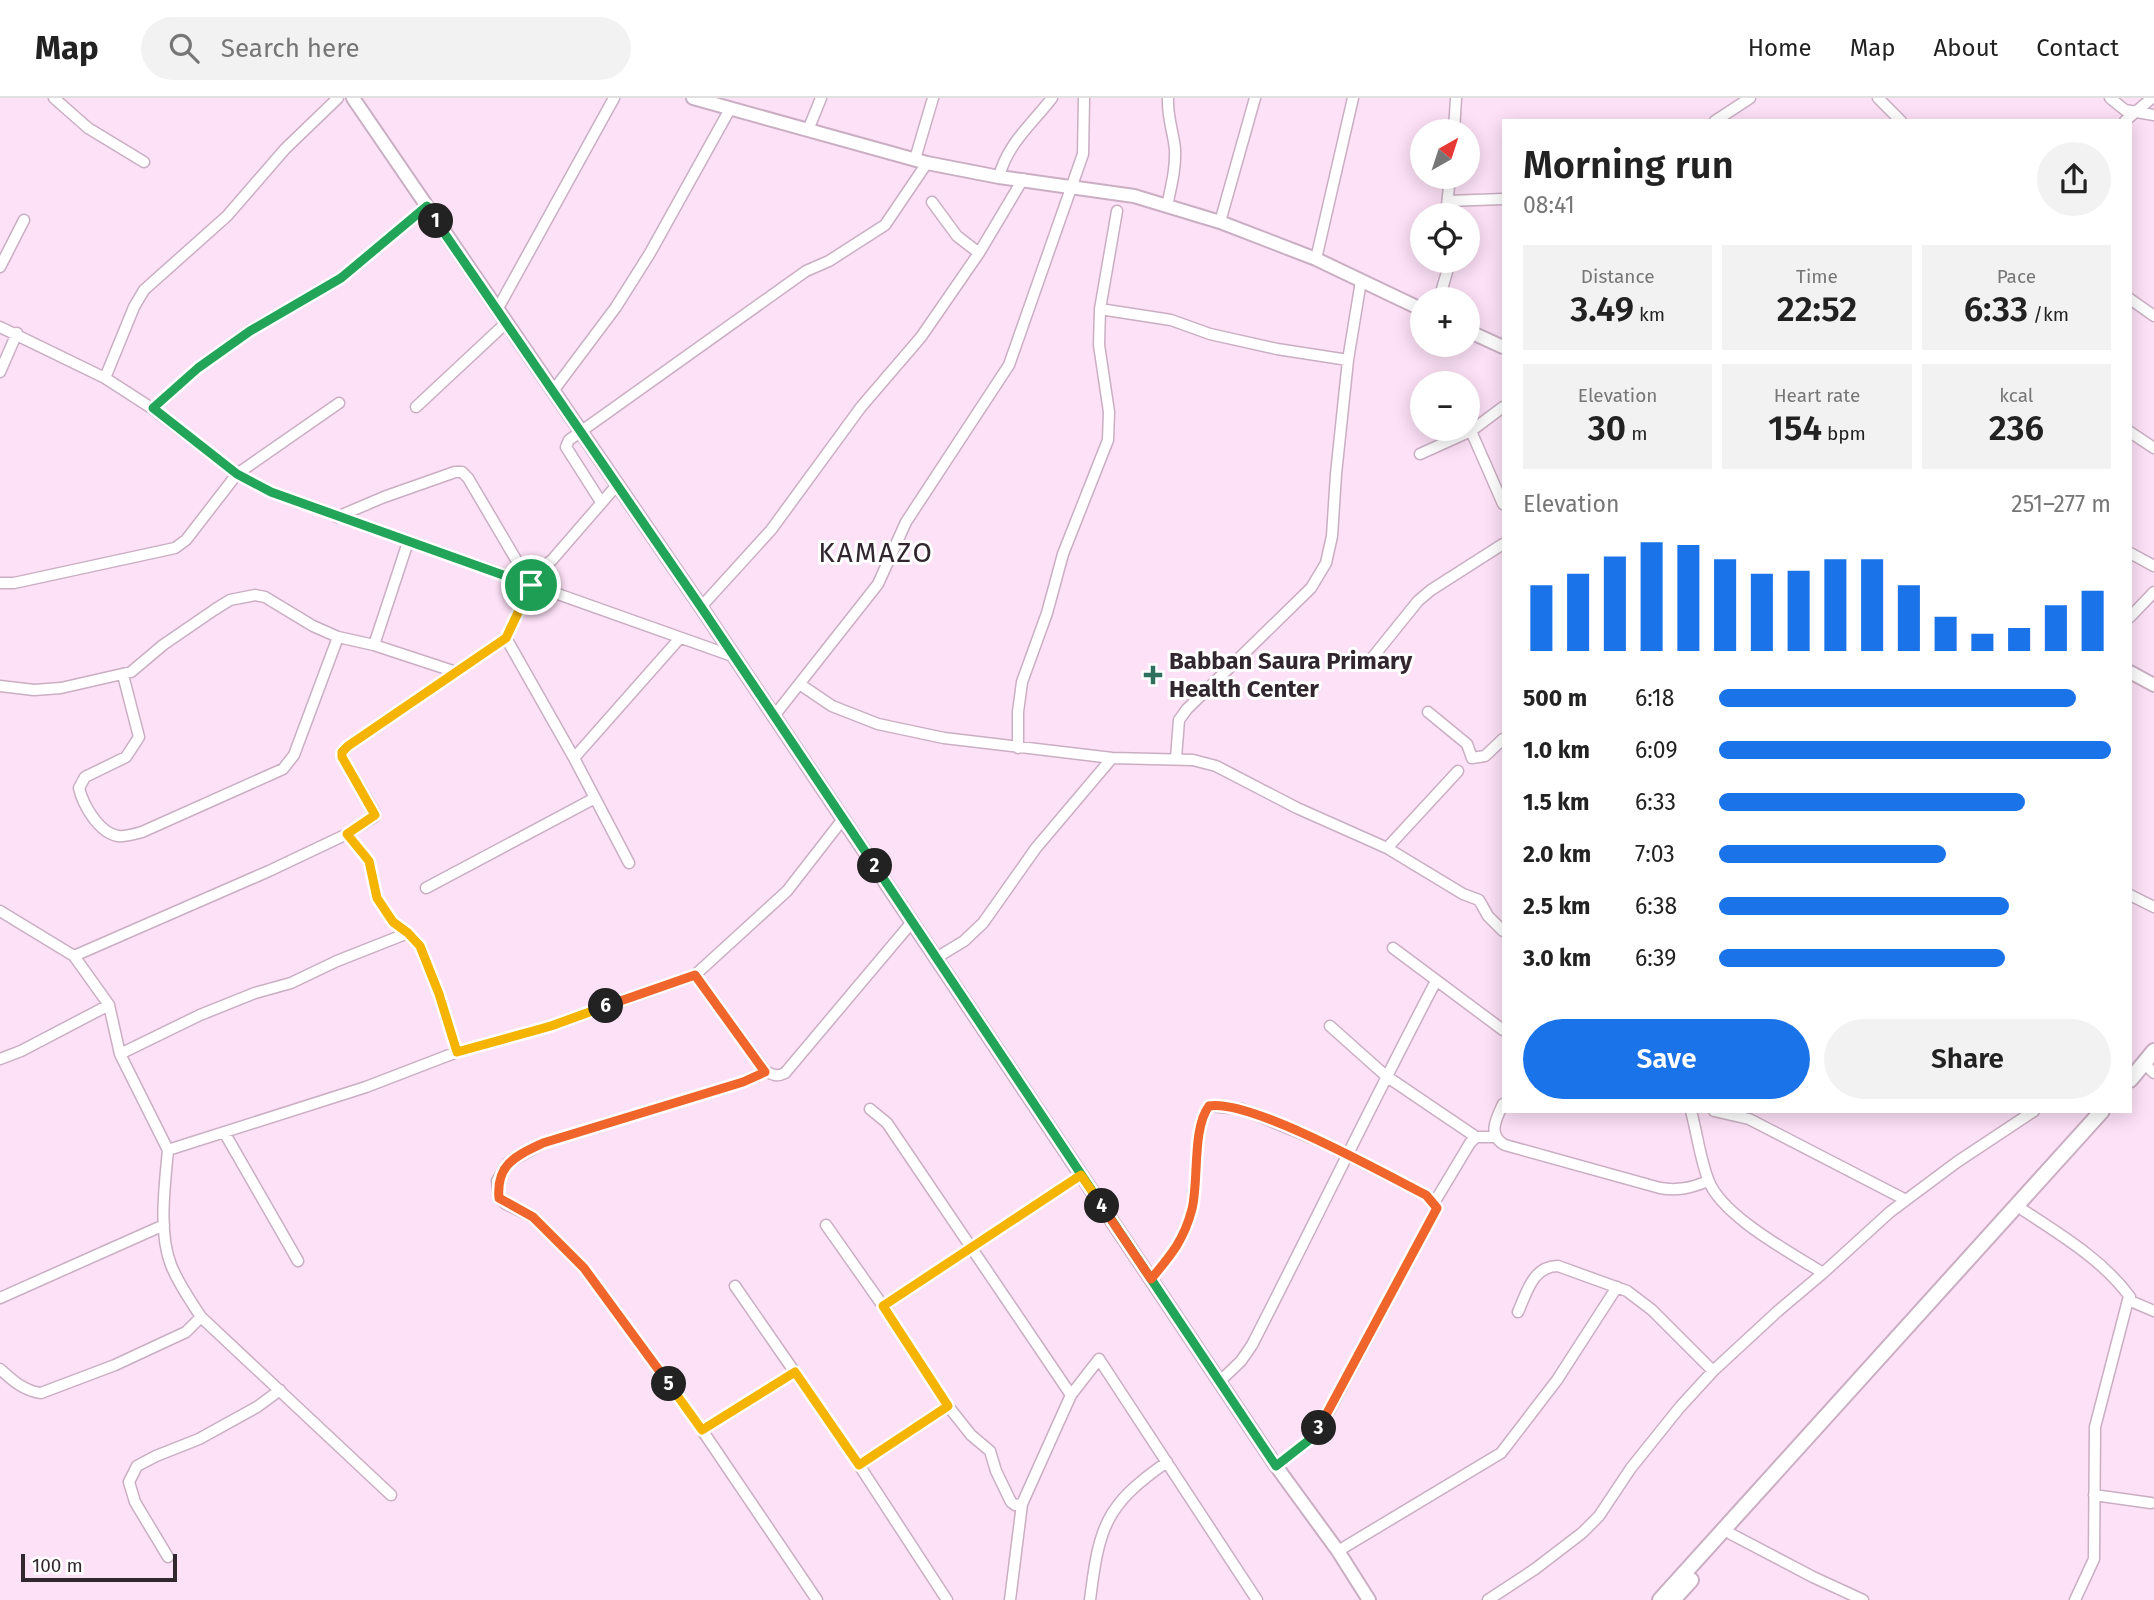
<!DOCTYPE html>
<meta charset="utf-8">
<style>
body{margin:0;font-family:"Fira Sans",sans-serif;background:#f2f2f2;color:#222;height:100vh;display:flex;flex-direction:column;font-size:26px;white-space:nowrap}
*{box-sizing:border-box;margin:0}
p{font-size:23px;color:#767676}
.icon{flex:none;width:38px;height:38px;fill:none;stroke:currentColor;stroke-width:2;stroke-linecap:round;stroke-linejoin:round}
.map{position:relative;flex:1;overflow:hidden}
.details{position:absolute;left:1502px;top:21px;width:630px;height:994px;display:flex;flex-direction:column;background:#fff;border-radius:0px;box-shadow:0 4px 18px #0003}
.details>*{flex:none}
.needle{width:46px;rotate:39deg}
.fabs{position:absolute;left:1410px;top:21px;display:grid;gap:14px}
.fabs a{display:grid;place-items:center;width:70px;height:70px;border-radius:50%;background:#fff;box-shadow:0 4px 18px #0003;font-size:35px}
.scale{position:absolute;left:21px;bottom:18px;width:156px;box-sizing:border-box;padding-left:7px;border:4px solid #32272f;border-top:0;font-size:19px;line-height:24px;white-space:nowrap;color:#32272f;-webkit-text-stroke:5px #fff;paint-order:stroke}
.pin{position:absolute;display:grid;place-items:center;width:60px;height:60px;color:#fff;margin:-30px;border:4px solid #fff;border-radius:50%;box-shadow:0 2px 7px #0007}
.km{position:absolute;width:35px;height:35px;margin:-18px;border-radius:50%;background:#222;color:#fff;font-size:19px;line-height:35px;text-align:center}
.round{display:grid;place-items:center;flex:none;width:74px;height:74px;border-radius:37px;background:#f2f2f2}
.overview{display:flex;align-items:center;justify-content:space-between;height:119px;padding:0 21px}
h1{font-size:38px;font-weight:600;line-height:52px}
.stats{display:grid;grid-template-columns:repeat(3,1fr);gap:10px;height:119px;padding:7px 21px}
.stats div{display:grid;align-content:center;border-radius:0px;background:#f2f2f2;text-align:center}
.stats b{font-size:35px;font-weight:600}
.stats small{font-size:19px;font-weight:400}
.stats p{font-size:19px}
.chart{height:196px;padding:14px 21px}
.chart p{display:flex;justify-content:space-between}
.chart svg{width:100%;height:126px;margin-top:7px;stroke:#1a73e8;stroke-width:6}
.button{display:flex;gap:14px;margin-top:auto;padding:14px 21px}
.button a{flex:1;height:80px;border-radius:42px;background:#1a73e8;color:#fff;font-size:28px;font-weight:600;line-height:80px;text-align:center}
.button a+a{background:#f2f2f2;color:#222}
ul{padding:0 21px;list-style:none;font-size:23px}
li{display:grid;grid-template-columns:112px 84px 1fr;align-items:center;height:52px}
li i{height:18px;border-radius:9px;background:#1a73e8}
header{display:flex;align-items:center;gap:42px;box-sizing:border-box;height:98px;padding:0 35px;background:#fff;border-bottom:2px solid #e0e0e0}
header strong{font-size:33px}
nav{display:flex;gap:38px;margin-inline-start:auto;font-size:24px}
.search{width:490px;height:63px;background:#f2f2f2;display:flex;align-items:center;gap:18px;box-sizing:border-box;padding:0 24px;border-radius:38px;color:#767676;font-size:26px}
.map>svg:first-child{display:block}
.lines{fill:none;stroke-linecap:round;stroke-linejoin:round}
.minor-casing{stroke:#caaec3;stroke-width:13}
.tertiary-casing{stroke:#caaec3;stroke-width:16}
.primary-casing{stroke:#caaec3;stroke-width:18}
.minor{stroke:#fff;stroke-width:10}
.tertiary{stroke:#fff;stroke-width:12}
.primary{stroke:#fff;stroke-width:14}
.split-1-casing{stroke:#fff;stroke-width:14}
.split-2-casing{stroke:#fff;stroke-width:14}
.split-3-casing{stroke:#fff;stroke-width:14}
.split-4-casing{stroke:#fff;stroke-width:14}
.split-5-casing{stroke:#fff;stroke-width:14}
.split-6-casing{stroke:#fff;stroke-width:14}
.split-7-casing{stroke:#fff;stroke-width:14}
.split-1{stroke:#22a559;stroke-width:9}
.split-2{stroke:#22a559;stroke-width:9}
.split-3{stroke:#22a559;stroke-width:9}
.split-4{stroke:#f0652b;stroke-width:9}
.split-5{stroke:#f5b400;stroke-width:9}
.split-6{stroke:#f0652b;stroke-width:9}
.split-7{stroke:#f5b400;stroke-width:9}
.poi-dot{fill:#2f6f5e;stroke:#fff;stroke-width:2.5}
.labels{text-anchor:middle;stroke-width:6;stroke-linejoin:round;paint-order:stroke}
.poi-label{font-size:24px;font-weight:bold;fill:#32272f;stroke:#fff;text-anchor:start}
.quarter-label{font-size:28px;letter-spacing:2px;fill:#32272f;stroke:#fff}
</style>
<header>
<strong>Map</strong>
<div class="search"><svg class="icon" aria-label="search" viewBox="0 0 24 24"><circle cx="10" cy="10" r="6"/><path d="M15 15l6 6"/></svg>Search here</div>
<nav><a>Home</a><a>Map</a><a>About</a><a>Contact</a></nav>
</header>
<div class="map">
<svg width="2154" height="1502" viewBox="0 0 2154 1502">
<rect width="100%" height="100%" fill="#fde1f7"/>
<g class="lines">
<!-- minor casing -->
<g class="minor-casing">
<path id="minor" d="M 54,0 L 88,30 L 144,64
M 1878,0 L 1901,23
M 2110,0 L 2125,12 L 2154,17
M 1715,23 L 1750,0
M 2125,23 L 2152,0
M 808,32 L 821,0
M 1454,33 L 1456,0
M 915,61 L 933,0
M 999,79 C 1007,46 1032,26 1052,0
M 1448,103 L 1503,101
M 932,104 L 957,138 L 979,155
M 1167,108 C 1171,89 1176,70 1175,51 C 1173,33 1167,18 1168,0
M 1446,117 L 1450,79
M 1220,124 L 1255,0
M 1316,161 L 1353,0
M 0,169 L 24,122
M 1439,201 L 1447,174 L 1446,163
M 2130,201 L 2154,218
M 1100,211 L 1171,222 L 1210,236 L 1277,251 L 1348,262
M 497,212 L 614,0
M 0,229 L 105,280 L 153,311 L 237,376 L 271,394 L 735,559
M 0,274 L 17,235
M 105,280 L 134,209 L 144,192 L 227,118 L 285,51 L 338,0
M 553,293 L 616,209 L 650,155 L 730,11
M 416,309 L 506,225
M 153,311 L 198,270 L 249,233 L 341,180 L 427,108
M 1471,333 L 1503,406
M 2130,334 L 2154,350
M 1420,356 L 1471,333 L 1503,309
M 601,404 L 566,349 L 569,342 L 806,173 L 829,163 L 885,127 L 927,65
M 337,419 L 384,399 L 455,374 L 462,374 L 468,380 L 531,487 L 506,540 L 574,660 L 629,765
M 2130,455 L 2154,468
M 527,480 L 552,462 L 617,387
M 0,485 L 14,485 L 175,450 L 186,442 L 237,376 L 339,305
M 701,509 L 771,432 L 861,309 L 921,239 L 979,155 L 1023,81
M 2130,519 L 2154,494
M 374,547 L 408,444
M 1368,565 L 1418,503 L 1431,492 L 1503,446
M 123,577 L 139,639 L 126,659 L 85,679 L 79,690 C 83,707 99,735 118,738 C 125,739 135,736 142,734 L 283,671 L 294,657 L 338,539
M 801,587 L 832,608 L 878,626 L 944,640 L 1112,660 L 1193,662 L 1216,668 L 1297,710 L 1387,750 L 1463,796 L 1479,802 L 1488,818 L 1503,833
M 0,588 L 34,592 L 61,590 L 131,574 L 163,547 L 214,512 L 230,502 L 255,497 L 265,499 L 313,528 L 338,539 L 374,547 L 456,574
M 1428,614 L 1467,646 L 1472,660 L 1485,658 L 1503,641
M 774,618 L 878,486 L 906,424 L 1009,267 L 1083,56 L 1084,0
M 1018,650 L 1018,614 L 1022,584 L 1047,515 L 1063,456 L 1108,342 L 1109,314 L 1099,247 L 1100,211 L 1117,113
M 574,660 L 680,540
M 1176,660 L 1179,622 L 1187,611 L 1311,490 L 1326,465 L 1332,438 L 1336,376 L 1348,262 L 1361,183
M 347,736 L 369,763 L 377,800 L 393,824 L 408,835 L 420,848 L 439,896 L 457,954
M 1387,750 L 1458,673
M 426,790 L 595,700
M 2130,797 L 2154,809
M 0,813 L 74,858 L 109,907 L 120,956 L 168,1052 L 366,989 L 457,954 L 551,928 L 695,877 L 787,793 L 843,721
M 1393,850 L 1503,932
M 74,858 L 269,773 L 347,736 L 374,719 L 375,715 L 342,659 L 342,654 L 348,648 L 506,540
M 936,860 L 964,843 L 983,825 L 1036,750 L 1112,660
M 695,877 L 765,973 C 773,977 777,979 785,975 L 912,824
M 1330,928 L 1386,978 L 1476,1039 L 1495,1039
M 120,956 L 200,917 L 255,895 L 291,885 L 337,863 L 408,835
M 0,961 L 21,953 L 109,907
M 2149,970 L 2154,975
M 765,973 L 743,984 L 543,1045 L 508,1065 L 497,1083 L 499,1100 L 506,1106 L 533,1119 L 584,1170 L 702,1332 L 817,1502
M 1503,1006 C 1496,1021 1487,1037 1505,1047 L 1660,1090 C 1678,1093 1691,1090 1708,1083
M 870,1011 L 887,1025 L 1071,1297
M 1691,1013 C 1697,1035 1700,1060 1708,1081 C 1720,1117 1791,1155 1823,1175
M 1714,1013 L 1749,1021 L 1906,1102
M 224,1034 L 298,1163
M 168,1052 C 165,1086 158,1134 171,1167 C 178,1185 190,1202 201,1219 L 391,1397
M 1434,1105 L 1470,1045 L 1476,1039
M 2023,1112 C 2061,1137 2103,1162 2130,1199 L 2128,1202 L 2154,1213
M 826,1127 L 883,1208 L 948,1308 L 971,1337 L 990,1353 L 996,1373 L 1011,1404 L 1015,1407 L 1022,1406 L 1071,1297 L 1099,1261 L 1257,1502
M 1151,1181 C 1171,1157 1185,1142 1192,1111 C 1199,1082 1192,1030 1209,1008 L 1242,1011 L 1324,1045 L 1426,1097 L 1437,1110 L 1321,1328 L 1313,1339 L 1276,1368
M 735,1188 L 859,1367 L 947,1502
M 0,1200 L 164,1127
M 883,1208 L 1081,1077
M 1518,1214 C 1527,1194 1533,1168 1558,1168 L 1627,1193 L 1652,1212 L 1713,1273
M 0,1271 C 12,1282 24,1293 41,1295 L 115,1267 L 186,1234 L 201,1219
M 1219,1284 L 1241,1263 L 1252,1247 C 1314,1126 1373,1003 1436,883
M 702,1332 L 795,1274
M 859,1367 L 948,1308
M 2094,1397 L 2151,1405
M 1731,1436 L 1813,1479 L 1863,1502
M 1338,1453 L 1501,1355 L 1557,1282 L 1617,1189
M 168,1459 L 135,1404 L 129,1384 L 137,1368 L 156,1358 L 199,1341 L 257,1309 L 280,1292
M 1010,1502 L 1022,1406
M 1090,1502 C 1099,1429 1105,1407 1167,1364
M 1488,1502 L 1535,1471 L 1582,1435 L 1599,1418 L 1631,1370 L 1680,1309 L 1713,1273 L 1778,1213 L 1823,1175 L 1890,1114 L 1957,1064 L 2034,1013
M 2075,1502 L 2094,1461 L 2095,1329 L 2128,1202"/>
</g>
<!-- tertiary casing -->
<g class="tertiary-casing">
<path id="tertiary" d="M 353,0 L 701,509 L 1276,1368 L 1338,1453 L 1369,1502
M 693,0 L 927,65 L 999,79 L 1134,98 L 1220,124 L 1316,161 L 1423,212
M 1468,233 L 1503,249
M 2130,574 L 2154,587"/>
</g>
<!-- primary casing -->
<g class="primary-casing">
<path id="primary" d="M 2130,982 L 2154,953
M 1660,1502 L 2102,1013
M 1673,1502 L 1691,1482"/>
</g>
<!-- minor -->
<use href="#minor" class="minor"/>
<!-- tertiary -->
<use href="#tertiary" class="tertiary"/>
<!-- primary -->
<use href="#primary" class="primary"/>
</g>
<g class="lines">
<!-- split-1 casing -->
<g class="split-1-casing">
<path id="split-1" d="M 436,123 L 427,108 L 341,180 L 250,233 L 198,270 L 153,310 L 237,376 L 271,394 L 531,487"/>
</g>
<!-- split-2 casing -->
<g class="split-2-casing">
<path id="split-2" d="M 436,123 L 701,509 L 875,768"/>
</g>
<!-- split-3 casing -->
<g class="split-3-casing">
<path id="split-3" d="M 875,768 L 1276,1368 L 1313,1339 L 1319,1330"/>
</g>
<!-- split-4 casing -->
<g class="split-4-casing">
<path id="split-4" d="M 1102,1108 L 1151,1181 C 1171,1157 1184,1142 1192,1111 C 1199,1083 1192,1030 1209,1008 C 1251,1001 1383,1075 1426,1097 L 1437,1110 L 1319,1330"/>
</g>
<!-- split-5 casing -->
<g class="split-5-casing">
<path id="split-5" d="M 669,1286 L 702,1332 L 795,1274 L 859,1367 L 948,1308 L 883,1208 L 1081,1077 L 1102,1108"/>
</g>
<!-- split-6 casing -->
<g class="split-6-casing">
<path id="split-6" d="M 606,908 L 695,877 L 765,974 L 743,984 L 543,1045 C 516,1058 496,1066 499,1100 L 533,1119 L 584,1170 L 669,1286"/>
</g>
<!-- split-7 casing -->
<g class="split-7-casing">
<path id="split-7" d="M 531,487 L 506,540 L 348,648 L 342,654 L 342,659 L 375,717 L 347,736 L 369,763 L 377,800 L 393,824 L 408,835 L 420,848 L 439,896 L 457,954 L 551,928 L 606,908"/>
</g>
<!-- split-1 -->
<use href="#split-1" class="split-1"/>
<!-- split-2 -->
<use href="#split-2" class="split-2"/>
<!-- split-3 -->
<use href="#split-3" class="split-3"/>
<!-- split-4 -->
<use href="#split-4" class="split-4"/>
<!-- split-5 -->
<use href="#split-5" class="split-5"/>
<!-- split-6 -->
<use href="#split-6" class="split-6"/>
<!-- split-7 -->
<use href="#split-7" class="split-7"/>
</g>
<!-- markers -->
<path class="poi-dot" d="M1149.5 566.5h7v7h7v7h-7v7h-7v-7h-7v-7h7z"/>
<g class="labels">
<!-- poi labels -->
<g class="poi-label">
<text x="1169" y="571">Babban Saura Primary<tspan x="1169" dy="28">Health Center</tspan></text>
</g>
<!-- quarter labels -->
<g class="quarter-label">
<text x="876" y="464">KAMAZO</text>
</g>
</g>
</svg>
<div class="fabs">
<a><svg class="needle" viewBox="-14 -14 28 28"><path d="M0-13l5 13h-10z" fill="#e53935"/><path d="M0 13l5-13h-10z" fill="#767676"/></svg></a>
<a><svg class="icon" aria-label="locate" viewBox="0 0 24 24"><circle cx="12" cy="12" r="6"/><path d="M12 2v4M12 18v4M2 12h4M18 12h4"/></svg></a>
<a>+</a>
<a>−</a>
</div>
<div class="scale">100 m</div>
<div class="pin" style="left:531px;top:487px;background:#1e9e55"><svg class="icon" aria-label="arrive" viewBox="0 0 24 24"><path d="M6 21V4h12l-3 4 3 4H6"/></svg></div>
<b class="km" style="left:436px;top:123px">1</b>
<b class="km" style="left:875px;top:768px">2</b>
<b class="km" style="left:1319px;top:1330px">3</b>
<b class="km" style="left:1102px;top:1108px">4</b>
<b class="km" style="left:669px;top:1286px">5</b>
<b class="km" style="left:606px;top:908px">6</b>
<section class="details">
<div class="overview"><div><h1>Morning run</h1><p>08:41</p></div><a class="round"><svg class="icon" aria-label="share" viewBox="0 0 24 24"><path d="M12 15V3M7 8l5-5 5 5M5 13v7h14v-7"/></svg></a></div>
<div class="stats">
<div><p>Distance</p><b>3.49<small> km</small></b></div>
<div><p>Time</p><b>22:52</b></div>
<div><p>Pace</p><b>6:33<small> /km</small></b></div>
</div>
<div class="stats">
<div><p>Elevation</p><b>30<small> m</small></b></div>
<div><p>Heart rate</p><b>154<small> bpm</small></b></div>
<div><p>kcal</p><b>236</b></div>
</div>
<div class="chart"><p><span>Elevation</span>251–277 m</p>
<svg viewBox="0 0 160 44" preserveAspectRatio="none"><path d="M5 44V21M15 44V17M25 44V11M35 44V6M45 44V7M55 44V12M65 44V17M75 44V16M85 44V12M95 44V12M105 44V21M115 44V32M125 44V38M135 44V36M145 44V28M155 44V23"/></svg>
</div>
<ul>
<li><b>500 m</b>6:18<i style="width:91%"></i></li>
<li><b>1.0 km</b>6:09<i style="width:100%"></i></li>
<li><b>1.5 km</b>6:33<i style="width:78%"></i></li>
<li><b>2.0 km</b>7:03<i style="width:58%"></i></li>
<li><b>2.5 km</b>6:38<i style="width:74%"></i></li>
<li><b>3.0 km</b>6:39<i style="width:73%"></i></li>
</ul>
<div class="button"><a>Save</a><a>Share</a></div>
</section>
</div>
